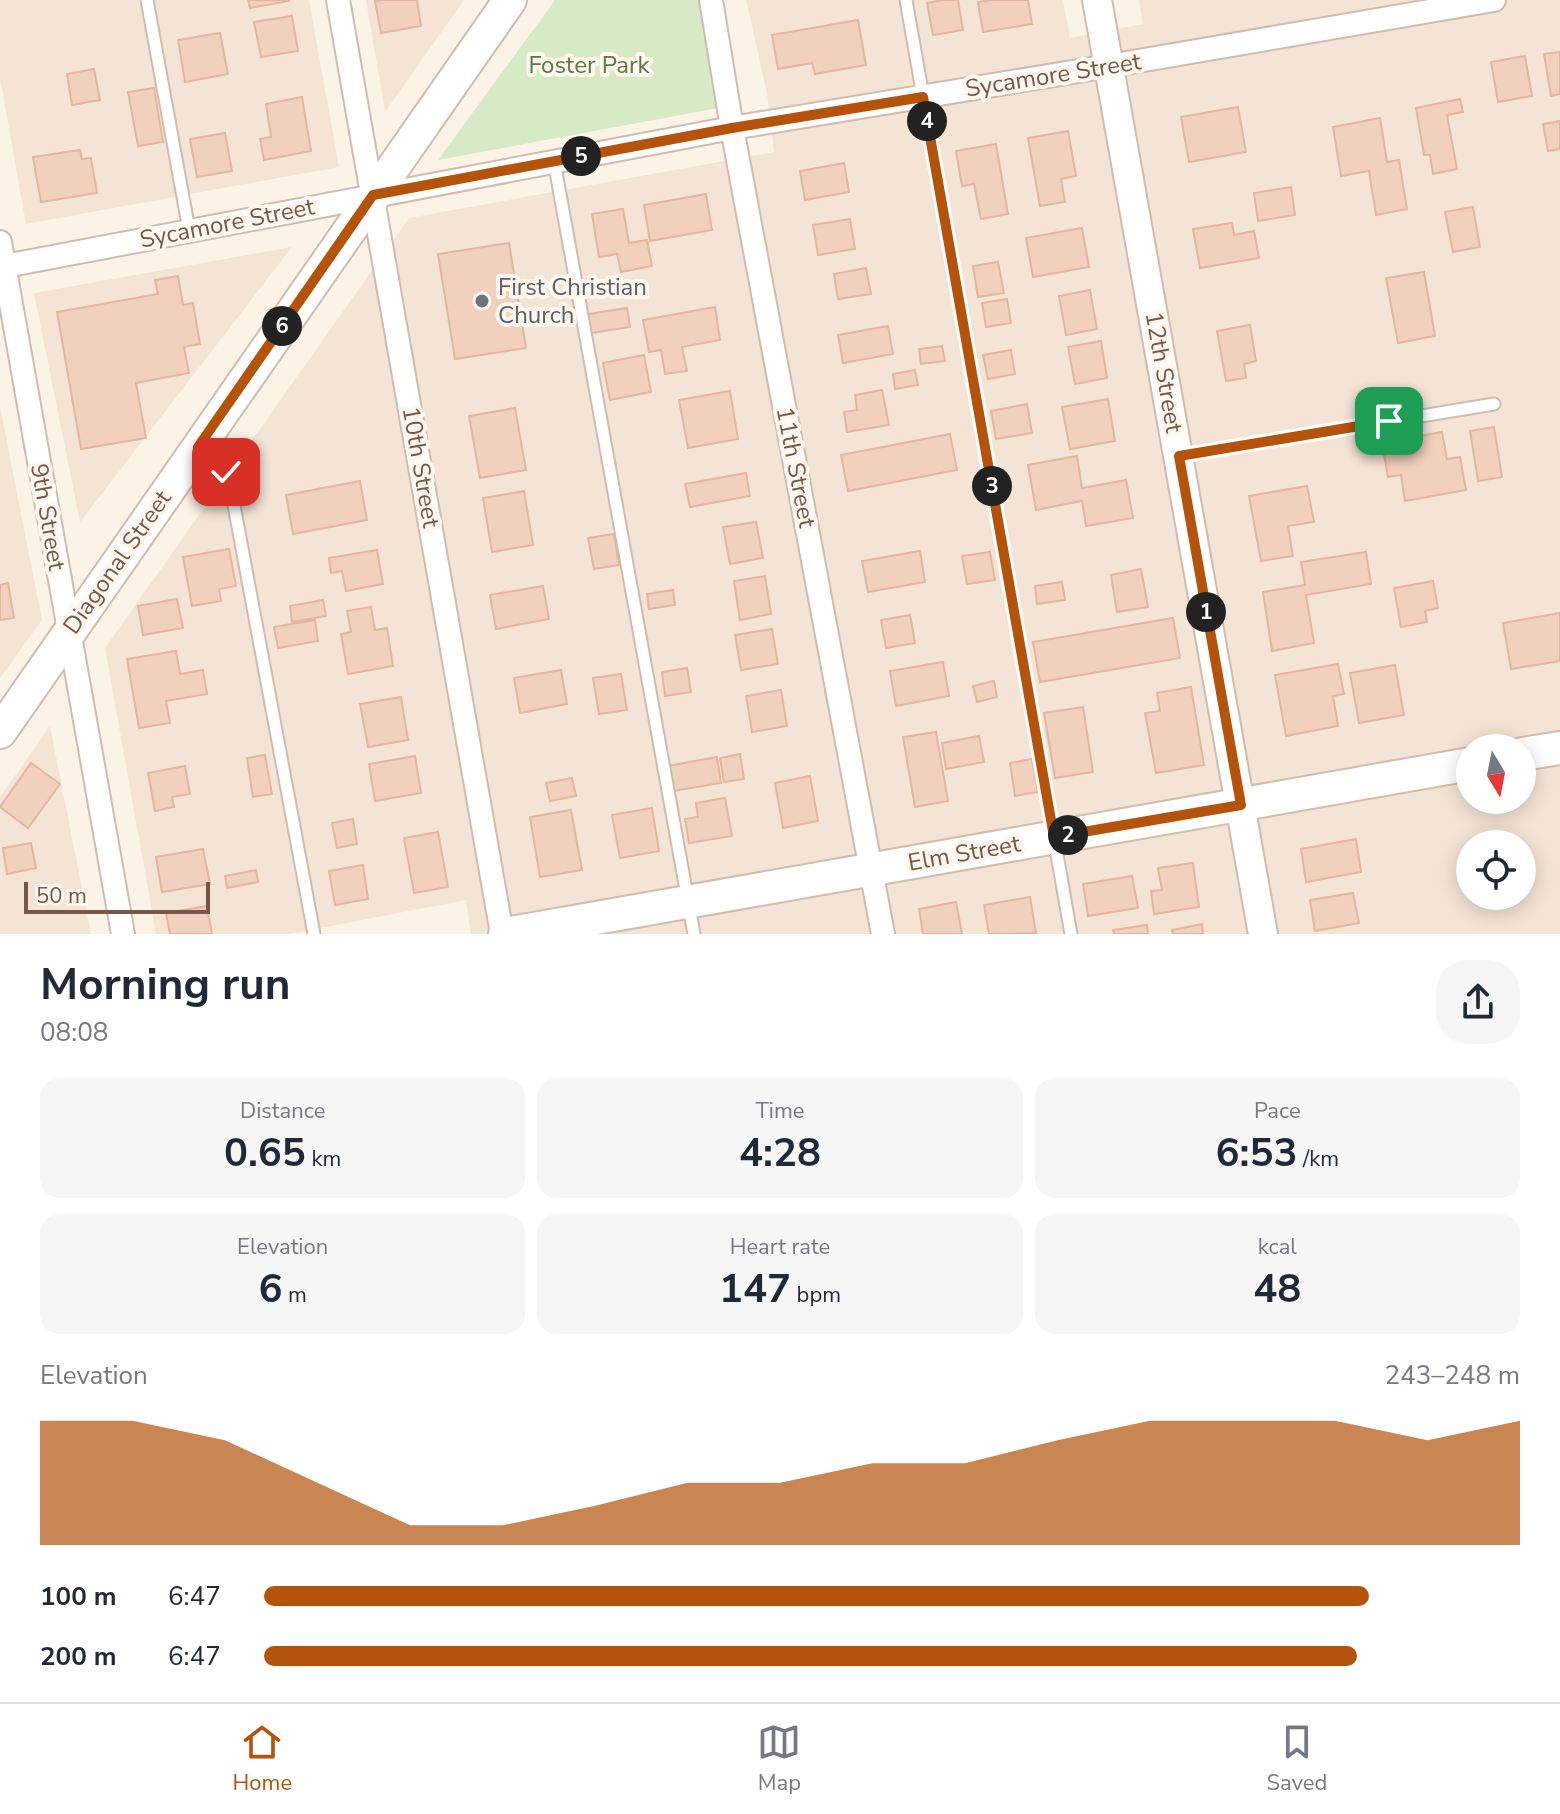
<!DOCTYPE html>
<meta charset="utf-8">
<style>
body{margin:0;font-family:"Nunito Sans",sans-serif;background:#f6f6f7;color:#1f2937;height:100vh;display:flex;flex-direction:column;font-size:30px;white-space:nowrap}
*{box-sizing:border-box;margin:0}
p{font-size:26px;color:#747a83}
.icon{flex:none;width:44px;height:44px;fill:none;stroke:currentColor;stroke-width:2;stroke-linecap:round;stroke-linejoin:round}
.map{position:relative;height:934px;overflow:hidden}
.sheet{display:flex;flex-direction:column;background:#fff;flex:1}
.sheet>*{flex:none}
.needle{width:52px;rotate:170deg}
.controls{position:absolute;left:1456px;top:734px;display:grid;gap:16px}
.controls a{display:grid;place-items:center;width:80px;height:80px;border-radius:50%;background:#fff;box-shadow:0 4px 20px #0003;font-size:40px}
.scale{position:absolute;left:24px;bottom:20px;width:186px;box-sizing:border-box;padding-left:8px;border:4px solid #76584b;border-top:0;font-size:22px;line-height:28px;white-space:nowrap;color:#76584b;-webkit-text-stroke:6px #fff7ed;paint-order:stroke}
.pin{position:absolute;display:grid;place-items:center;width:68px;height:68px;color:#fff;margin:-34px;border-radius:16px;box-shadow:0 4px 12px #0006}
.km{position:absolute;width:40px;height:40px;margin:-20px;border-radius:50%;background:#222;color:#fff;font-size:22px;line-height:40px;text-align:center}
.round{display:grid;place-items:center;flex:none;width:84px;height:84px;border-radius:32px;background:#f6f6f7}
.head{display:flex;align-items:center;justify-content:space-between;height:136px;padding:0 40px}
h1{font-size:44px;font-weight:700;line-height:60px}
.figures{display:grid;grid-template-columns:repeat(3,1fr);gap:12px;height:136px;padding:8px 40px}
.figures div{display:grid;align-content:center;border-radius:20px;background:#f6f6f7;text-align:center}
.figures b{font-size:40px;font-weight:700}
.figures small{font-size:22px;font-weight:400}
.figures p{font-size:22px}
.chart{height:224px;padding:16px 40px}
.chart p{display:flex;justify-content:space-between}
.chart svg{width:100%;height:144px;margin-top:8px;fill:#b45309;opacity:.7}
ul{padding:0 40px;list-style:none;font-size:26px}
li{display:grid;grid-template-columns:128px 96px 1fr;align-items:center;height:60px}
li i{height:20px;border-radius:10px;background:#b45309}
.menu{display:flex;justify-content:space-around;align-items:center;height:112px;border-top:2px solid #e0e1e3;background:#fff;font-size:22px;color:#747a83}
.menu a{display:grid;justify-items:center;gap:4px}
.menu .active{color:#b45309}
.map>svg:first-child{display:block}
.residential{fill:#f4e4d5;fill-rule:evenodd}
.park{fill:#d6eac5}
.building{fill:#f1d0be;stroke:#e4b69f;stroke-width:2}
.lines{fill:none;stroke-linecap:round;stroke-linejoin:round}
.service-casing{stroke:#d0bcaf;stroke-width:15}
.minor-casing{stroke:#d0bcaf;stroke-width:26}
.tertiary-casing{stroke:#d0bcaf;stroke-width:32}
.secondary-casing{stroke:#d3bcad;stroke-width:36}
.service{stroke:#fff;stroke-width:11}
.minor{stroke:#fff;stroke-width:22}
.tertiary{stroke:#fff;stroke-width:28}
.secondary{stroke:#fff;stroke-width:32}
.route-casing{stroke:#fff;stroke-width:16}
.route{stroke:#b45309;stroke-width:10}
.worship-dot{fill:#6b7280;stroke:#fff7ed;stroke-width:3}
.labels{text-anchor:middle;stroke-width:8;stroke-linejoin:round;paint-order:stroke}
.park-label{font-size:24px;fill:#567b43;stroke:#fff7ed}
.street-label{font-size:24px;fill:#76584b;stroke:#fff7ed}
.worship-label{font-size:24px;fill:#5b616d;stroke:#fff7ed;text-anchor:start}
</style>
<div class="map">
<svg width="1560" height="934" viewBox="0 0 1560 934">
<rect width="100%" height="100%" fill="#fcf3e7"/>
<!-- residential -->
<path class="residential" d="M 0,0 L 309,0 L 339,167 L 26,224 L 0,78 Z
M 366,0 L 464,0 L 385,112 Z
M 746,0 L 1063,0 L 1070,38 L 1143,24 L 1139,0 L 1560,0 L 1560,934 L 471,934 L 466,900 L 289,934 L 156,934 L 105,648 L 409,218 L 774,152 L 767,93 ZM 1470,748 L 1522,748 L 1522,800 L 1470,800 ZM 1470,844 L 1522,844 L 1522,896 L 1470,896 Z
M 292,247 L 80,522 L 34,293 Z
M 0,407 L 42,620 L 0,678 Z
M 50,726 L 91,934 L 0,934 L 0,797 Z"/>
<!-- park -->
<path class="park" d="M 555,0 L 711,0 L 729,106 L 438,160 Z"/>
<!-- building -->
<path class="building" d="M 248,0 L 289,0 L 289,1 L 250,8 Z
M 382,0 L 417,0 L 421,26 L 381,33 L 375,1 Z
M 942,0 L 958,0 L 963,30 L 933,35 L 927,3 Z
M 993,0 L 1028,0 L 1032,24 L 983,32 L 978,2 Z
M 292,16 L 298,51 L 261,57 L 254,22 Z
M 858,20 L 866,65 L 815,74 L 812,63 L 778,69 L 772,35 Z
M 220,33 L 228,74 L 185,82 L 178,40 Z
M 1560,52 L 1560,94 L 1551,96 L 1544,54 Z
M 1525,56 L 1532,96 L 1498,102 L 1491,62 Z
M 94,69 L 100,100 L 72,105 L 67,74 Z
M 154,88 L 163,142 L 138,146 L 128,92 Z
M 302,97 L 311,151 L 264,160 L 260,139 L 271,137 L 266,104 Z
M 1460,99 L 1463,112 L 1447,115 L 1457,169 L 1433,174 L 1430,155 L 1424,155 L 1416,108 Z
M 1238,107 L 1246,152 L 1189,162 L 1181,117 Z
M 1380,118 L 1387,162 L 1399,160 L 1407,209 L 1376,215 L 1369,171 L 1341,176 L 1333,127 Z
M 1560,121 L 1560,149 L 1548,151 L 1543,124 Z
M 1068,131 L 1076,176 L 1061,179 L 1065,202 L 1040,206 L 1028,138 Z
M 225,133 L 232,171 L 197,177 L 190,139 Z
M 996,144 L 1008,214 L 981,219 L 974,184 L 962,186 L 956,151 Z
M 80,150 L 82,159 L 91,158 L 97,193 L 41,202 L 33,157 Z
M 844,163 L 849,192 L 805,200 L 800,171 Z
M 1291,187 L 1295,215 L 1258,221 L 1254,193 Z
M 706,194 L 712,230 L 650,241 L 644,205 Z
M 1473,207 L 1480,247 L 1453,252 L 1445,212 Z
M 623,209 L 629,243 L 647,240 L 652,266 L 621,272 L 617,254 L 599,257 L 592,214 Z
M 850,219 L 855,249 L 818,255 L 813,225 Z
M 1232,223 L 1234,235 L 1254,231 L 1259,258 L 1200,268 L 1193,229 Z
M 1082,228 L 1089,267 L 1033,277 L 1026,238 Z
M 509,243 L 526,348 L 455,359 L 438,254 Z
M 998,262 L 1004,293 L 978,297 L 973,266 Z
M 866,268 L 871,294 L 838,299 L 834,274 Z
M 1424,272 L 1435,336 L 1398,343 L 1386,278 Z
M 178,276 L 183,305 L 193,303 L 200,344 L 184,347 L 189,373 L 136,383 L 146,438 L 81,449 L 57,312 L 158,294 L 155,280 Z
M 1090,290 L 1097,329 L 1066,335 L 1059,296 Z
M 1007,299 L 1011,323 L 986,327 L 982,303 Z
M 715,307 L 720,340 L 682,347 L 687,371 L 665,374 L 661,350 L 649,352 L 643,320 Z
M 627,308 L 630,327 L 591,333 L 588,314 Z
M 1250,325 L 1256,361 L 1244,364 L 1246,378 L 1226,381 L 1217,331 Z
M 888,326 L 893,354 L 843,363 L 838,335 Z
M 1101,341 L 1107,378 L 1075,384 L 1068,347 Z
M 942,346 L 945,361 L 921,364 L 919,349 Z
M 1011,350 L 1015,374 L 988,379 L 983,355 Z
M 644,355 L 651,392 L 610,400 L 603,363 Z
M 915,370 L 918,385 L 895,389 L 893,374 Z
M 882,390 L 889,425 L 847,432 L 844,412 L 857,410 L 855,395 Z
M 730,391 L 738,439 L 688,448 L 679,400 Z
M 1108,399 L 1115,441 L 1070,449 L 1062,407 Z
M 1027,404 L 1032,433 L 996,439 L 991,411 Z
M 515,408 L 526,470 L 480,478 L 469,416 Z
M 1494,427 L 1502,477 L 1478,481 L 1470,431 Z
M 1442,432 L 1447,459 L 1460,457 L 1466,490 L 1405,501 L 1401,475 L 1388,477 L 1382,443 Z
M 950,434 L 957,470 L 848,491 L 841,455 Z
M 1077,456 L 1082,488 L 1126,480 L 1133,518 L 1086,526 L 1082,501 L 1036,510 L 1028,465 Z
M 746,473 L 750,496 L 690,507 L 685,484 Z
M 360,481 L 367,520 L 293,534 L 286,495 Z
M 1307,486 L 1314,522 L 1288,526 L 1293,556 L 1261,561 L 1249,496 Z
M 524,491 L 533,545 L 492,552 L 483,498 Z
M 756,522 L 763,558 L 730,564 L 723,527 Z
M 614,534 L 619,565 L 594,569 L 588,538 Z
M 229,549 L 236,586 L 219,589 L 221,601 L 192,606 L 183,557 Z
M 377,550 L 383,584 L 346,591 L 342,571 L 331,573 L 329,558 Z
M 920,551 L 925,582 L 868,592 L 862,561 Z
M 990,552 L 995,580 L 967,584 L 962,556 Z
M 1366,552 L 1371,584 L 1306,595 L 1314,643 L 1272,651 L 1263,592 L 1305,585 L 1301,562 Z
M 1141,569 L 1148,607 L 1117,612 L 1111,575 Z
M 765,576 L 771,614 L 740,620 L 734,581 Z
M 1433,581 L 1438,608 L 1425,611 L 1427,622 L 1401,627 L 1394,588 Z
M 1062,582 L 1065,600 L 1037,604 L 1035,586 Z
M 8,583 L 14,618 L 0,620 L 0,585 Z
M 543,586 L 549,619 L 496,629 L 490,595 Z
M 673,590 L 675,605 L 649,609 L 647,594 Z
M 177,599 L 183,628 L 143,635 L 138,606 Z
M 323,600 L 326,616 L 292,622 L 290,606 Z
M 371,607 L 375,630 L 387,628 L 393,666 L 348,674 L 341,634 L 351,632 L 347,611 Z
M 1560,613 L 1560,661 L 1511,669 L 1503,623 Z
M 910,615 L 915,643 L 886,648 L 881,620 Z
M 1173,618 L 1180,658 L 1040,682 L 1033,642 Z
M 315,620 L 318,641 L 278,648 L 274,627 Z
M 772,629 L 778,664 L 741,670 L 735,635 Z
M 176,651 L 180,674 L 203,670 L 207,694 L 166,701 L 170,723 L 139,728 L 127,659 Z
M 943,662 L 949,696 L 896,706 L 890,671 Z
M 1338,664 L 1344,694 L 1333,696 L 1338,726 L 1286,736 L 1275,675 Z
M 1395,665 L 1404,715 L 1359,723 L 1350,673 Z
M 687,668 L 691,692 L 665,696 L 662,672 Z
M 561,670 L 567,704 L 520,713 L 514,678 Z
M 621,674 L 627,710 L 599,714 L 593,678 Z
M 994,681 L 997,697 L 977,702 L 973,686 Z
M 1191,687 L 1204,765 L 1156,773 L 1145,713 L 1160,711 L 1157,693 Z
M 781,690 L 787,726 L 752,732 L 746,696 Z
M 401,697 L 408,740 L 368,747 L 360,704 Z
M 1083,707 L 1093,772 L 1055,778 L 1044,713 Z
M 936,732 L 948,801 L 915,807 L 903,737 Z
M 979,736 L 984,762 L 946,769 L 942,743 Z
M 740,754 L 744,779 L 724,782 L 720,758 Z
M 265,755 L 272,794 L 253,797 L 247,758 Z
M 415,756 L 421,793 L 375,801 L 369,764 Z
M 717,757 L 721,783 L 673,791 L 668,766 Z
M 1032,759 L 1038,792 L 1015,796 L 1010,763 Z
M 31,763 L 60,784 L 28,828 L 0,807 Z
M 185,766 L 190,794 L 172,797 L 174,807 L 155,811 L 148,773 Z
M 810,776 L 818,821 L 783,828 L 775,783 Z
M 572,778 L 576,796 L 550,801 L 546,783 Z
M 725,798 L 732,836 L 689,843 L 685,819 L 698,817 L 696,803 Z
M 652,808 L 659,851 L 620,858 L 612,815 Z
M 571,810 L 582,870 L 540,877 L 530,817 Z
M 353,819 L 357,844 L 337,848 L 332,823 Z
M 438,832 L 448,887 L 414,893 L 404,838 Z
M 1356,839 L 1361,872 L 1306,882 L 1301,849 Z
M 31,843 L 36,868 L 7,874 L 3,848 Z
M 203,849 L 210,884 L 162,892 L 156,857 Z
M 1193,863 L 1199,907 L 1154,914 L 1151,891 L 1162,890 L 1158,868 Z
M 363,865 L 368,899 L 335,905 L 329,871 Z
M 256,870 L 258,882 L 227,888 L 225,876 Z
M 1132,876 L 1138,908 L 1088,916 L 1083,884 Z
M 1353,893 L 1359,923 L 1315,931 L 1310,900 Z
M 1030,897 L 1036,933 L 989,934 L 984,905 Z
M 956,902 L 962,934 L 923,934 L 919,909 Z
M 207,906 L 212,934 L 170,934 L 166,913 Z
M 1202,924 L 1203,934 L 1173,934 L 1172,930 Z
M 1147,925 L 1148,934 L 1114,934 L 1113,930 Z"/>
<g class="lines">
<!-- service casing -->
<g class="service-casing">
<path id="service" d="M 147,0 L 189,230
M 906,0 L 1071,934
M 554,161 L 694,934
M 201,450 L 226,472 L 230,484 L 314,934
M 1179,456 L 1494,404"/>
</g>
<!-- minor casing -->
<g class="minor-casing">
<path id="minor" d="M 338,0 L 502,934
M 711,0 L 732,128 L 883,934
M 0,242 L 123,934
M 0,267 L 732,128 L 1109,66 L 1494,0"/>
</g>
<!-- tertiary casing -->
<g class="tertiary-casing">
<path id="tertiary" d="M 1097,0 L 1263,934"/>
</g>
<!-- secondary casing -->
<g class="secondary-casing">
<path id="secondary" d="M 0,732 L 510,0
M 1522,754 L 1560,748
M 505,934 L 1470,764"/>
</g>
<!-- service -->
<use href="#service" class="service"/>
<!-- minor -->
<use href="#minor" class="minor"/>
<!-- tertiary -->
<use href="#tertiary" class="tertiary"/>
<!-- secondary -->
<use href="#secondary" class="secondary"/>
</g>
<g class="lines">
<!-- route casing -->
<g class="route-casing">
<path id="route" d="M 226,472 L 198,447 L 373,195 L 732,128 L 923,97 L 1054,837 L 1241,805 L 1179,456 L 1389,421"/>
</g>
<!-- route -->
<use href="#route" class="route"/>
</g>
<!-- markers -->
<circle class="worship-dot" cx="482" cy="301" r="8"/>
<g class="labels">
<!-- park labels -->
<g class="park-label">
<text x="589" y="73">Foster Park</text>
</g>
<!-- street labels -->
<g class="street-label">
<text transform="translate(1053 75) rotate(-9)" y="8">Sycamore Street</text>
<text transform="translate(227 223) rotate(-11)" y="8">Sycamore Street</text>
<text transform="translate(1164 372) rotate(80)" y="8">12th Street</text>
<text transform="translate(421 467) rotate(80)" y="8">10th Street</text>
<text transform="translate(796 467) rotate(79)" y="8">11th Street</text>
<text transform="translate(48 517) rotate(80)" y="8">9th Street</text>
<text transform="translate(117 562) rotate(-55)" y="8">Diagonal Street</text>
<text transform="translate(964 853) rotate(-10)" y="8">Elm Street</text>
</g>
<!-- worship labels -->
<g class="worship-label">
<text x="498" y="295">First Christian<tspan x="498" dy="28">Church</tspan></text>
</g>
</g>
</svg>
<div class="controls">
<a><svg class="needle" viewBox="-14 -14 28 28"><path d="M0-13l5 13h-10z" fill="#e53935"/><path d="M0 13l5-13h-10z" fill="#747a83"/></svg></a>
<a><svg class="icon" aria-label="locate" viewBox="0 0 24 24"><circle cx="12" cy="12" r="6"/><path d="M12 2v4M12 18v4M2 12h4M18 12h4"/></svg></a>
</div>
<div class="scale">50 m</div>
<div class="pin" style="left:1389px;top:421px;background:#1e9e55"><svg class="icon" aria-label="arrive" viewBox="0 0 24 24"><path d="M6 21V4h12l-3 4 3 4H6"/></svg></div>
<div class="pin" style="left:226px;top:472px;background:#d93025"><svg class="icon" aria-label="check" viewBox="0 0 24 24"><path d="M5 12l5 5 9-10"/></svg></div>
<b class="km" style="left:1206px;top:612px">1</b>
<b class="km" style="left:1068px;top:835px">2</b>
<b class="km" style="left:992px;top:486px">3</b>
<b class="km" style="left:927px;top:121px">4</b>
<b class="km" style="left:581px;top:156px">5</b>
<b class="km" style="left:282px;top:326px">6</b>
</div>
<section class="sheet">
<div class="head"><div><h1>Morning run</h1><p>08:08</p></div><a class="round"><svg class="icon" aria-label="share" viewBox="0 0 24 24"><path d="M12 15V3M7 8l5-5 5 5M5 13v7h14v-7"/></svg></a></div>
<div class="figures">
<div><p>Distance</p><b>0.65<small> km</small></b></div>
<div><p>Time</p><b>4:28</b></div>
<div><p>Pace</p><b>6:53<small> /km</small></b></div>
</div>
<div class="figures">
<div><p>Elevation</p><b>6<small> m</small></b></div>
<div><p>Heart rate</p><b>147<small> bpm</small></b></div>
<div><p>kcal</p><b>48</b></div>
</div>
<div class="chart"><p><span>Elevation</span>243–248 m</p>
<svg viewBox="0 0 160 44" preserveAspectRatio="none"><path d="M0 44V6L10 6L20 12L30 25L40 38L50 38L60 32L70 25L80 25L90 19L100 19L110 12L120 6L130 6L140 6L150 12L160 6V44z"/></svg>
</div>
<ul>
<li><b>100 m</b>6:47<i style="width:88%"></i></li>
<li><b>200 m</b>6:47<i style="width:87%"></i></li>
</ul>
</section>
<nav class="menu">
<a class="active"><svg class="icon" aria-label="home" viewBox="0 0 24 24"><path d="M3 11l9-7 9 7M6 9v11h12V9"/></svg>Home</a>
<a><svg class="icon" aria-label="map" viewBox="0 0 24 24"><path d="M3 6l6-2 6 2 6-2v14l-6 2-6-2-6 2zM9 4v14M15 6v14"/></svg>Map</a>
<a><svg class="icon" aria-label="saved" viewBox="0 0 24 24"><path d="M7 4h10v16l-5-4-5 4z"/></svg>Saved</a>
</nav>
